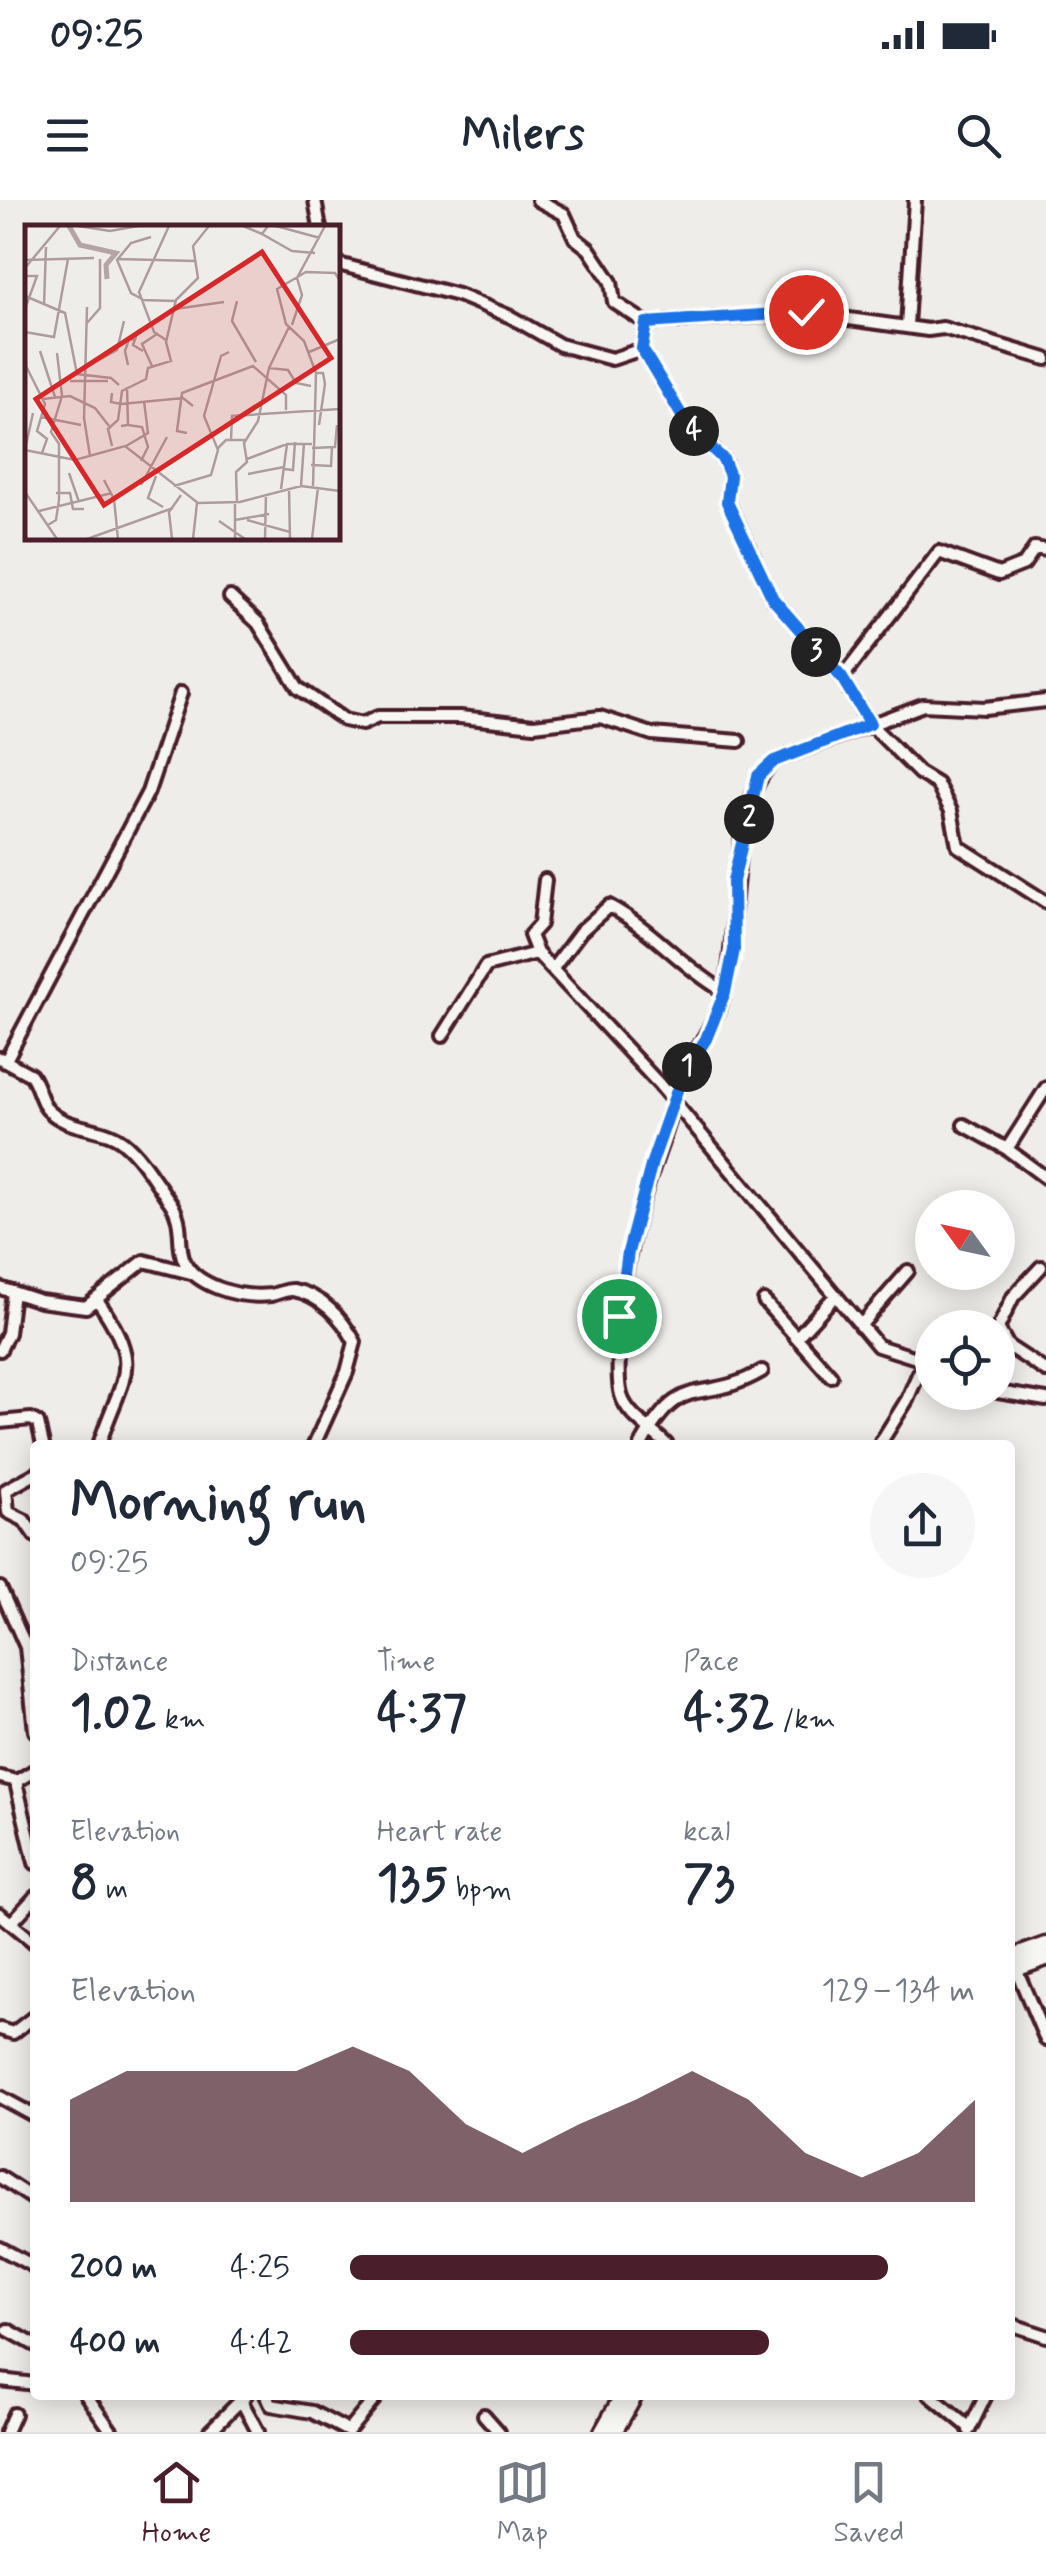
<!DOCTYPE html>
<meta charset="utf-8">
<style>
body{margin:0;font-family:Mynerve,sans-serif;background:#f6f6f7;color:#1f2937;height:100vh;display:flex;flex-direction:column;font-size:38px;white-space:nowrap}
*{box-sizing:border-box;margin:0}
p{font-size:32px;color:#747a83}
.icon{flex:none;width:55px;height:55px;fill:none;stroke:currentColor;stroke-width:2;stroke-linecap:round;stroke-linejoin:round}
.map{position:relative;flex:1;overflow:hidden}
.details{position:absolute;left:30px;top:1240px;width:985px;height:960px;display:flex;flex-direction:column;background:#fff;border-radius:10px;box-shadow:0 5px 25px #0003}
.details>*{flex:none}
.needle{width:65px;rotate:303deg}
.tools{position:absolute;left:915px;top:990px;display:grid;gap:20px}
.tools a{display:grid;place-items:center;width:100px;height:100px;border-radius:50%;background:#fff;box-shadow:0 5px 25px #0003;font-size:50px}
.pin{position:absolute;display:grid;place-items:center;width:85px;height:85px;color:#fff;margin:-42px;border:5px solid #fff;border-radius:50%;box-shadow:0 2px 10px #0007}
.km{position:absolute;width:50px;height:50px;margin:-25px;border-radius:50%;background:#222;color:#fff;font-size:28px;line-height:50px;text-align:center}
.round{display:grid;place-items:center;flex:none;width:105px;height:105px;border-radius:52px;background:#f6f6f7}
.summary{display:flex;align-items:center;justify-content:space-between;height:170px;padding:0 40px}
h1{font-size:55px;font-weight:700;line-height:75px}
.metrics{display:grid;grid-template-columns:repeat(3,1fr);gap:15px;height:170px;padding:10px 40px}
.metrics div{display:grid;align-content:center}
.metrics b{font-size:50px;font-weight:700}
.metrics small{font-size:28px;font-weight:400}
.metrics p{font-size:28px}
.chart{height:280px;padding:20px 40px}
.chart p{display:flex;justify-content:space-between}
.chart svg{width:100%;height:180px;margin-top:10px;fill:#4a1f2b;opacity:.7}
ul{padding:0 40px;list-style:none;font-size:32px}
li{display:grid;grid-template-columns:160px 120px 1fr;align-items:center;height:75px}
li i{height:25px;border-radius:12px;background:#4a1f2b}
.status{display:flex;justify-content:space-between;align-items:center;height:70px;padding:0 50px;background:#fff;direction:ltr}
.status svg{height:28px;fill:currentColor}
header{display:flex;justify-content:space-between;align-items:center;height:130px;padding:0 40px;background:#fff;font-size:45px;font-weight:700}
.tab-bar{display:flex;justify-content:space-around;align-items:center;height:140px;border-top:2px solid #e0e1e3;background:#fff;font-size:28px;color:#747a83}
.tab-bar a{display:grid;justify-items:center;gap:5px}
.tab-bar .on{color:#4a1f2b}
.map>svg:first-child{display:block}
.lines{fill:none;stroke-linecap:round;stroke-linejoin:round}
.minor-casing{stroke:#4a1f2b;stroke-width:18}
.major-casing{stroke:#4a1f2b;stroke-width:21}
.minor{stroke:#f6f6f2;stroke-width:10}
.major{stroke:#f6f6f2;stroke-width:14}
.route-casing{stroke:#fff;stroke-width:20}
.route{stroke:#1a73e8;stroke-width:12}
.inset-river{fill:none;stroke:#b4a4a5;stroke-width:5}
.inset-road{fill:none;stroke:#ad9b9e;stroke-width:2.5}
.view{fill:#d62828;fill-opacity:0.15;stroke:#d62828;stroke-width:5}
.inset-edge{fill:none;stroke:#4a1f2b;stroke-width:5}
</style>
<div class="status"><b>09:25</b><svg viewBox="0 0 49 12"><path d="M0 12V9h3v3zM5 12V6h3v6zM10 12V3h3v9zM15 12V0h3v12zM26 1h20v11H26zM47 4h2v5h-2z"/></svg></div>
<header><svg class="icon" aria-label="menu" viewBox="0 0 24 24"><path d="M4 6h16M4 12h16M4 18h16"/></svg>Milers<svg class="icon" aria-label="search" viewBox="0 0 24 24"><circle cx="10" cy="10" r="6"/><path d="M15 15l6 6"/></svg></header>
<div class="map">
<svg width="1046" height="2232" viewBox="0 0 1046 2232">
<rect width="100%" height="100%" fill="#efedea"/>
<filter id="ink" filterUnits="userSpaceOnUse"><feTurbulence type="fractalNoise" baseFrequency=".01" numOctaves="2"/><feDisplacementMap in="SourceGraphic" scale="20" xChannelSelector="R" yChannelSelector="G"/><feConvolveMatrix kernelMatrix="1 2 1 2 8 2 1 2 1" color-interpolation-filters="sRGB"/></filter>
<g filter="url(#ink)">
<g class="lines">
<!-- minor casing -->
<g class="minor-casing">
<path id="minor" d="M 315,0 L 320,28
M 538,0 L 564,14 L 575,38 L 589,49 L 611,82 L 614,102 L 646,123
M 338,64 L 458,95 L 511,117 L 560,145 L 612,159 L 642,149 L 646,123 L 806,113 L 928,130 L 943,128 L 1046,159
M 907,126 L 915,0
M 642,149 L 688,226 L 723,259 L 730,276 L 727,301 L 773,399 L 842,478
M 1046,350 L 1035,348 L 1024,364 L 999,374 L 939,352 L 842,478 L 870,524 L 919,573 L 937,584 L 951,611 L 958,646 L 1046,702
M 230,397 L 258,423 L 298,488 L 344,520 L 362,524 L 378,517 L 460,517 L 534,525 L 600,517 L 652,534 L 739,541
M 545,680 L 540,724 L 530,735 L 537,753 L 659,884 L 878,1146 L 932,1163
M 554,767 L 581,731 L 609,706 C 652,729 682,767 725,792
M 442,836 L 486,766 L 537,753
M 0,858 L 31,875 C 38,885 40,900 47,909 C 67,931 102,925 123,942 C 141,956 156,983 170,1002 C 193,1034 160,1065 218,1088 C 236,1095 253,1097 271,1095 C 278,1094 286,1089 293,1090 C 321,1095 342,1118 355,1142 L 347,1172 L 314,1245
M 5,862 L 148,592 L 181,493
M 1046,888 L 1007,949 L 1046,978
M 964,925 L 1007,949
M 1041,1067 L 1013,1097 L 998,1128 L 1008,1146 L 1046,1171
M 0,1088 L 40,1101 L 86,1107 L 144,1061 L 191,1073
M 98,1101 C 145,1169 122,1174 99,1245
M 764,1101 L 831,1176
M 860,1126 L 908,1071
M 796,1138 L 836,1095
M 0,1150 L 8,1133 L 13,1092
M 998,1192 L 1046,1200
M 0,1222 L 31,1219 L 38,1223 L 43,1245
M 641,1245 C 682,1168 701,1207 762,1171
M 667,1245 C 653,1230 627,1216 621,1195 C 617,1181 619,1164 619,1149 C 619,1073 639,1005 665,934 C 672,915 673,895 682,876 C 697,845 718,822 726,787 C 739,729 728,603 774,561 L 923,505 L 984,508 L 1046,501
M 879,1245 L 907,1200 L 924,1161
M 35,1274 L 6,1290 L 8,1312 L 24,1320 L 35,1336
M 0,1388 L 26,1447 L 35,1531
M 35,1570 L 17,1581 L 17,1587 L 35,1663
M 0,1577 L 17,1581
M 0,1714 L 35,1743
M 13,1721 L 35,1697
M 1014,1764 L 1046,1840
M 0,1829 L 13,1833 L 35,1816
M 0,1897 L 35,1916
M 0,1977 L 35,2000
M 0,2048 L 35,2067
M 1010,2124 L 1046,2136
M 8,2130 L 35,2145
M 0,2180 L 35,2184
M 86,2195 L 112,2232
M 266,2195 L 271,2205 L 312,2212 L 348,2231 L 378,2195
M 930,2195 L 970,2228
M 239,2196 L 258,2232
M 484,2215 L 499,2232
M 969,2230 L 986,2195
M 6,2232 L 14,2214
M 209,2232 L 246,2195"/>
</g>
<!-- major casing -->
<g class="major-casing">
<path id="major" d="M 1010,1758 L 1046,1745
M 1010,1771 L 1046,1758
M 602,2232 L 623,2195
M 614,2232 L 635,2195"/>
</g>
<!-- minor -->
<use href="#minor" class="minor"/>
<!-- major -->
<use href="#major" class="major"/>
</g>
</g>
<g class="lines" filter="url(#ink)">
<!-- route casing -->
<g class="route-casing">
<path id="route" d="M 619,1116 L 628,1052 L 652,962 L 682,876 L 706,839 L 725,792 L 734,750 L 733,681 L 758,576 L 774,561 L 870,524 L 842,478 L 773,399 L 727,302 L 730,276 L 723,259 L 688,226 L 642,149 L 646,123 L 806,112"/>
</g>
<!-- route -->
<use href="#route" class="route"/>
</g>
<!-- overview -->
<g transform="translate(25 25)">
<rect width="315" height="315" fill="#efedea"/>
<path class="inset-river" d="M 44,1 L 55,20 L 91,28 L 81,40 L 82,54"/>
<path class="inset-road" d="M 53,1 L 85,6 L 113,1M 218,1 L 237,9 L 243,1M 251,1 L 295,13M 237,9 L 267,26 L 290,28M 92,34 L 171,36M 0,35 L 69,33M 0,43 L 35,1M 0,51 L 12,51 L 0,84M 0,71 L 40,88 L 52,149 L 86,153 L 94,160M 117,74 L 106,68 L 92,35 L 106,18 L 126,12M 116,75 L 151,76M 212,76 L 207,96 L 231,137M 19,80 L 21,22M 62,82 L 59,193 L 65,231M 150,84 L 199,77M 62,98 L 75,83 L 75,34M 267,100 L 277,70 L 272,53 L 300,1M 0,107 L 29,112 L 43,34M 141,115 L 129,107 L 114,67 L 144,1M 15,126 L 30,172M 118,126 L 108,120 L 113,106 L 127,100M 284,127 L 315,114M 0,139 L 20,179 L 12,206 L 22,214 L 17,228M 103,140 L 100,126 L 104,114 L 111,115M 63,141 L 92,125 L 99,96M 127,141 L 117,119 L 132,109M 244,143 L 264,102M 291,148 L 279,116 L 261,99 L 252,64 L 281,47 L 310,48 L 315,56M 45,156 L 83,156M 87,168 L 86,177 L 96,179 L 158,173 L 168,181M 18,174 L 45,171 L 70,183 L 84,201M 16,192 L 56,200M 103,200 L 117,202 L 123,222 L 116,236M 96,201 L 103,200 L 102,162M 162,208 L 152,206 L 157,168 L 228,141 L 261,170 L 261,185M 206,215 L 207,191 L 315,184M 87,221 L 83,204 L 93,195 L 97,166 L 121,154 L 123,143 L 146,136 L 141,117 L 151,75 L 173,53 L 168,21 L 184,1M 101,221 L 123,208 L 119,176M 193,223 L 201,215 L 220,215M 287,223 L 310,222 L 312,200M 0,225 L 8,188M 0,225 L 50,235 L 100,221 L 173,278 L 215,277 L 276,261 L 315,266M 222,234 L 262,219M 286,240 L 306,241 L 307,222M 259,244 L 268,245 L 270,217M 44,248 L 54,277M 223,249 L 259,242M 131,251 L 123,273 L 138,282M 79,255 L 89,274 L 93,314M 116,260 L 142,212M 149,261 L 186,250 L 193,225 L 179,191 L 196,131 L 204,127M 276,261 L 279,218M 288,261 L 291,148 L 298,148 L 300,159 L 294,200M 256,264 L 262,219 L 287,219M 264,264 L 265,314M 0,267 L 32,314M 31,268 L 45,268 L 48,284 L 59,284M 212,277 L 211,247 L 222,237 L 219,218 L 233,196 L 244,143 L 263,145 L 271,158 L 286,161M 14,286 L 87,268M 210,295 L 244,289M 222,295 L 265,307M 194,296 L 220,314M 23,300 L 31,295 L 34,275 L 34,219 L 26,207 L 37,171 L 32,128M 62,314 L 148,283M 147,314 L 144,287 L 156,270M 168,314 L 172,278M 210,314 L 210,279M 240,314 L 241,269M 287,314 L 293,262"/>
<path class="view" d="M 237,27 L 306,133 L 79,280 L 11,174 Z"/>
<rect width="315" height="315" class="inset-edge"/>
</g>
</svg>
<div class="tools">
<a><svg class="needle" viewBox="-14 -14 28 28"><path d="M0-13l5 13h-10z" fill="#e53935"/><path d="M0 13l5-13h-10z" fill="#747a83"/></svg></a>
<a><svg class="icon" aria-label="locate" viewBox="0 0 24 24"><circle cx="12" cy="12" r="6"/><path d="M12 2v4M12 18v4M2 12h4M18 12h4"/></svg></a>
</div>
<div class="pin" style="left:619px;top:1116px;background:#1e9e55"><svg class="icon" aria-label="arrive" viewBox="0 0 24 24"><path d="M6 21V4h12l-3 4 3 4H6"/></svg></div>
<div class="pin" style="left:806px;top:112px;background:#d93025"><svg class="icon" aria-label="check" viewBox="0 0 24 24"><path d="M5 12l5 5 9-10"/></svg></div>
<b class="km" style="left:687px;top:867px">1</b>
<b class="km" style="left:749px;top:619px">2</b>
<b class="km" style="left:816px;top:452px">3</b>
<b class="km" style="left:694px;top:231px">4</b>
<section class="details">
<div class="summary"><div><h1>Morning run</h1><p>09:25</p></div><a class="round"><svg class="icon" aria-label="share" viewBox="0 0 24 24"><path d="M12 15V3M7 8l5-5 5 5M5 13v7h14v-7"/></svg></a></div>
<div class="metrics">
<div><p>Distance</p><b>1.02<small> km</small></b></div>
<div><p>Time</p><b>4:37</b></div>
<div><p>Pace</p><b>4:32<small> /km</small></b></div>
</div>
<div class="metrics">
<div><p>Elevation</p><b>8<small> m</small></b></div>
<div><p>Heart rate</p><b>135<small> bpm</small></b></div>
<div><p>kcal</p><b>73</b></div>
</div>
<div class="chart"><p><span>Elevation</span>129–134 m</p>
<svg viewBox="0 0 160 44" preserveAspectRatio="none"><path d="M0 44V19L10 12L20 12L30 12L40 12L50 6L60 12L70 25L80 32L90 25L100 19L110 12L120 19L130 32L140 38L150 32L160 19V44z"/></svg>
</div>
<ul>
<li><b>200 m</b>4:25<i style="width:86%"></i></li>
<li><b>400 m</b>4:42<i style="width:67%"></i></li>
</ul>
</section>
</div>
<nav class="tab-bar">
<a class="on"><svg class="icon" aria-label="home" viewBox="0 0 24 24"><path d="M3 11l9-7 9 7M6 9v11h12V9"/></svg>Home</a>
<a><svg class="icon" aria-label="map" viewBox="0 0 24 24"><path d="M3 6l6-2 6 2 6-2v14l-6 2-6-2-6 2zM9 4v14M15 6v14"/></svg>Map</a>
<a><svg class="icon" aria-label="saved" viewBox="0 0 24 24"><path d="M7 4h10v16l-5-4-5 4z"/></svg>Saved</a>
</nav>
